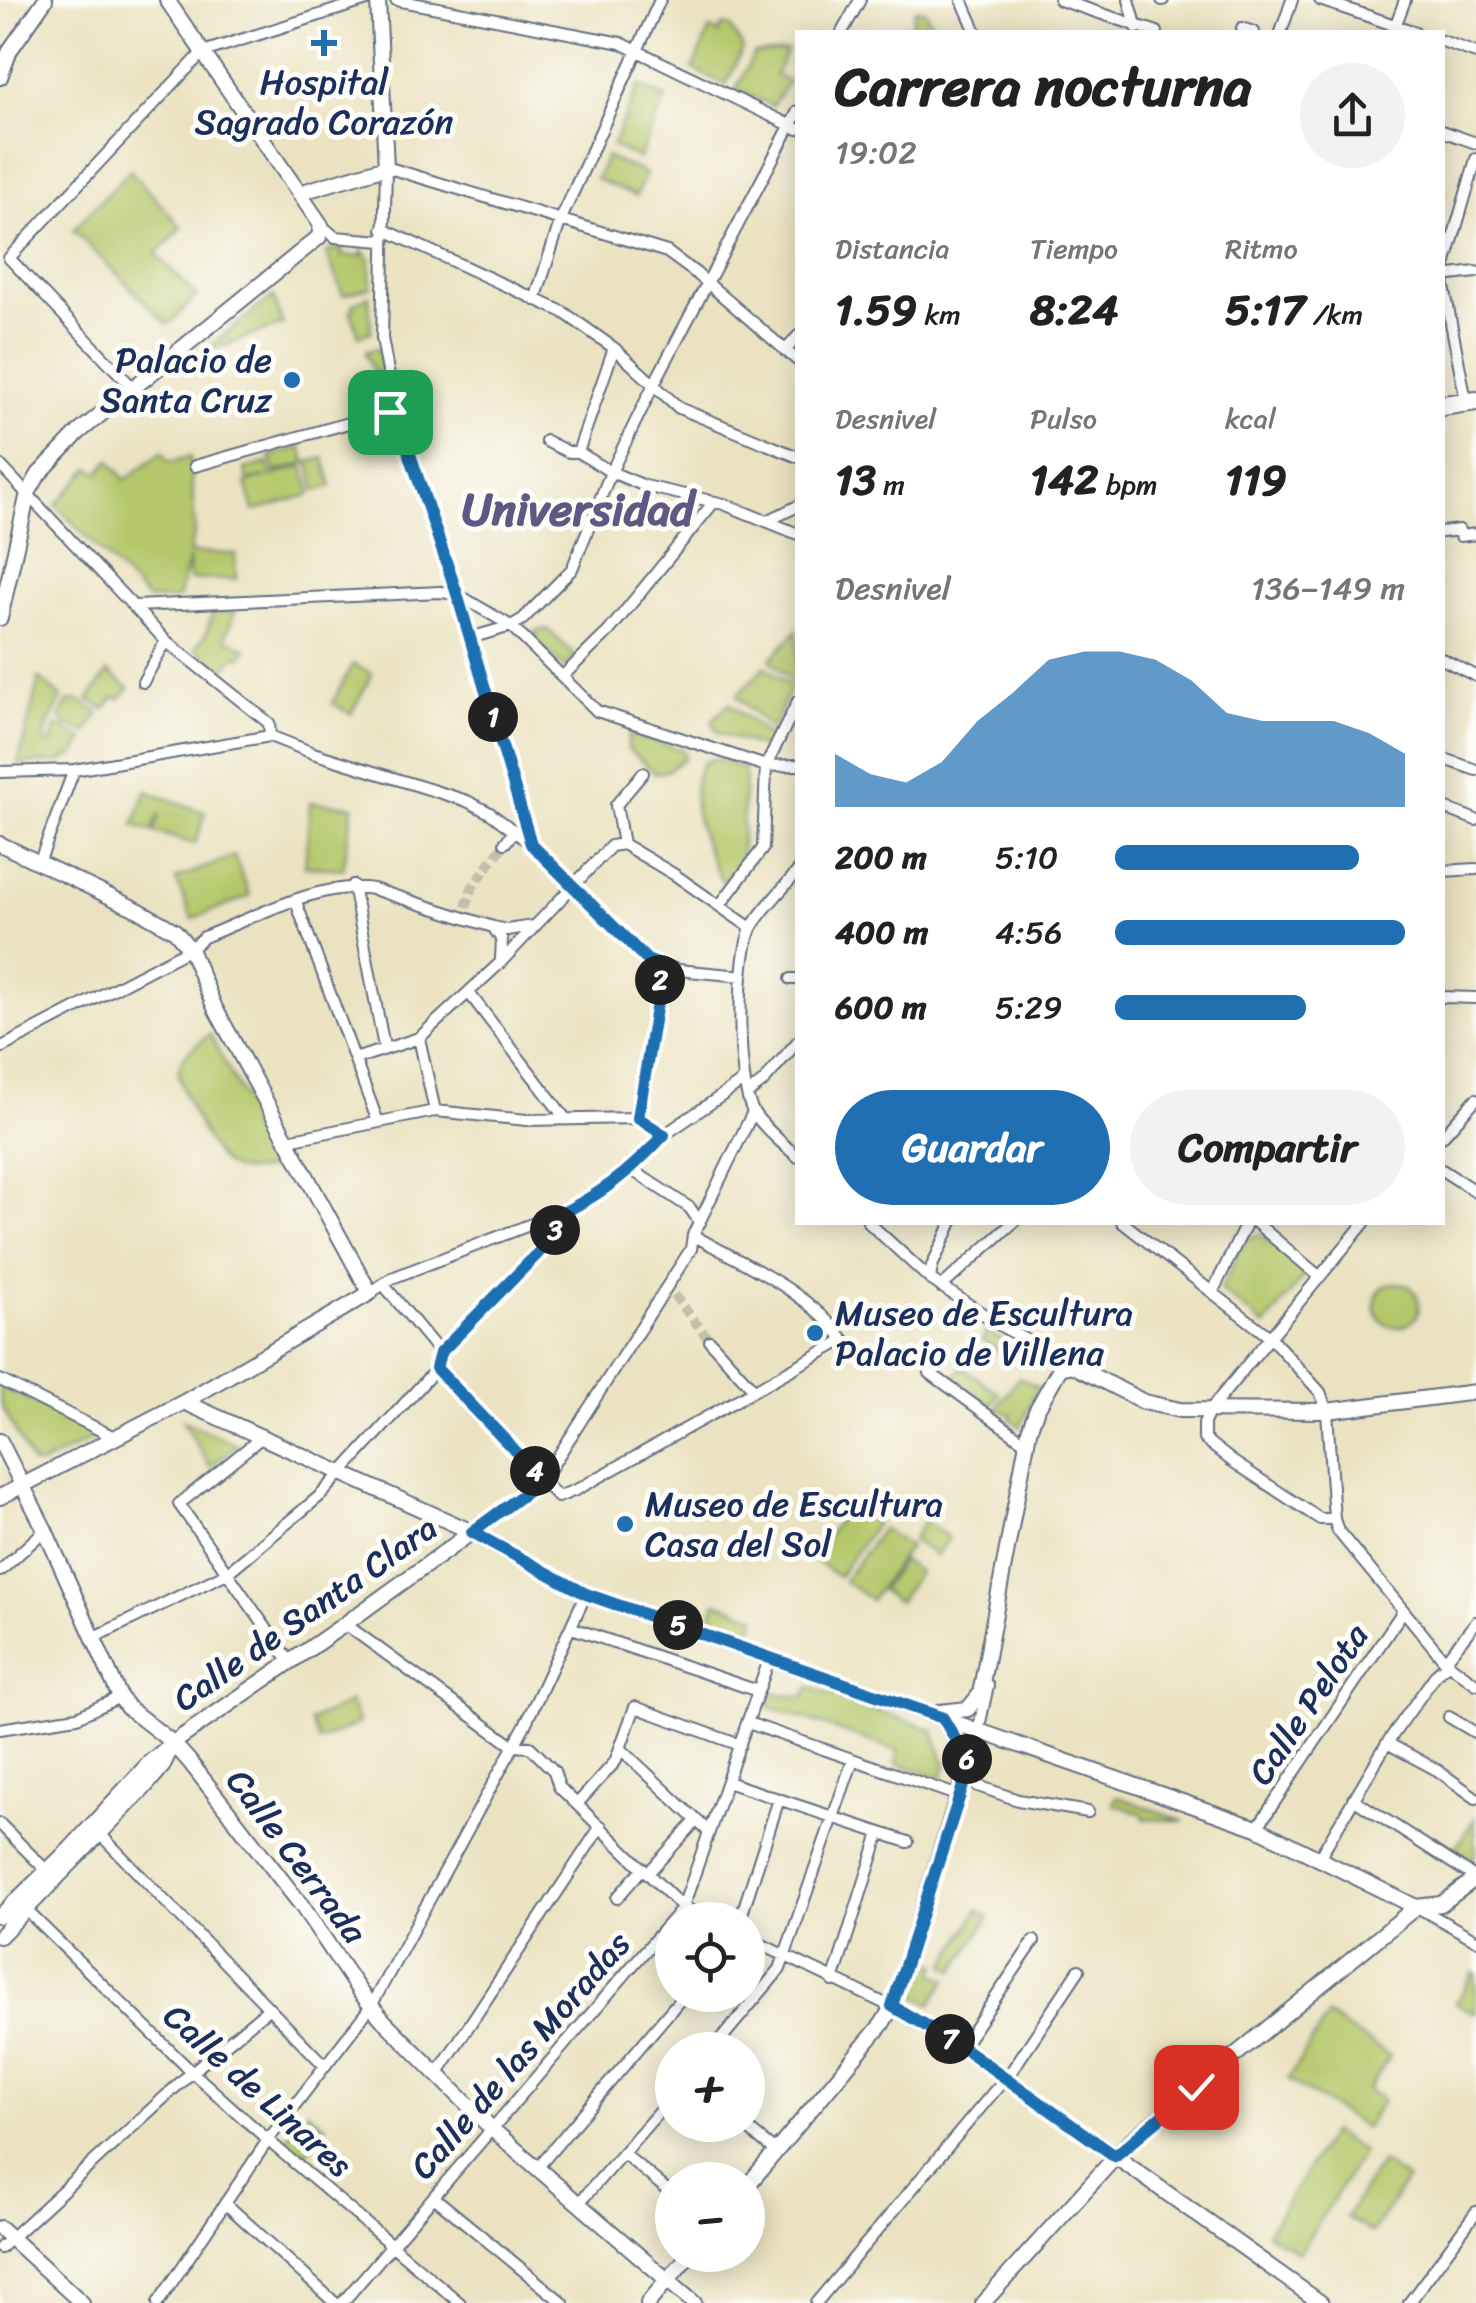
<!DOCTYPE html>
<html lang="es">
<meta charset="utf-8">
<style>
body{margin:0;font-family:Sriracha,sans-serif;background:#f2f2f2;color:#222;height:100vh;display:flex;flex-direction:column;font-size:38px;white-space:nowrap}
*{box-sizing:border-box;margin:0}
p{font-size:32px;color:#767676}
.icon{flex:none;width:55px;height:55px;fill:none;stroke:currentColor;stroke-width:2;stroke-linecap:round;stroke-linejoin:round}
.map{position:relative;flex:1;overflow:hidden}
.details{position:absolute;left:795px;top:30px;width:650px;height:1195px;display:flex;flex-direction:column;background:#fff;border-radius:0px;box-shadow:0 5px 25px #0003}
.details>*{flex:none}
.fabs{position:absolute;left:655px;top:1902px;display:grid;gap:20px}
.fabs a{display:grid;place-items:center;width:110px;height:110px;border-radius:50%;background:#fff;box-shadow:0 5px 25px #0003;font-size:50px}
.pin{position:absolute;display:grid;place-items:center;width:85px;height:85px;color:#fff;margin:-42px;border-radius:20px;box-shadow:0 5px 15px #0006}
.km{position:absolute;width:50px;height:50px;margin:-25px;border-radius:50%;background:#222;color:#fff;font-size:28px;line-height:50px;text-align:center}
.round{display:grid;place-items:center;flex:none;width:105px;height:105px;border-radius:52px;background:#f2f2f2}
.head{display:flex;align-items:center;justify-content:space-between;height:170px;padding:0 40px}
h1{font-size:55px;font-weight:800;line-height:75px}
.stats{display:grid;grid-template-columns:repeat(3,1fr);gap:15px;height:170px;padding:10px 40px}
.stats div{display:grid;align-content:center}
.stats b{font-size:42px;font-weight:800}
.stats small{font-size:28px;font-weight:400}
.stats p{font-size:28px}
.chart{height:280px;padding:20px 40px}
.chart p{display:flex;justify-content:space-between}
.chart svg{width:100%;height:180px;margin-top:10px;fill:#1f6fb2;opacity:.7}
.cta{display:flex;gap:20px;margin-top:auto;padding:20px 40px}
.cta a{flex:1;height:115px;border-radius:60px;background:#1f6fb2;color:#fff;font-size:40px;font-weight:800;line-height:115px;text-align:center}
.cta a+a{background:#f2f2f2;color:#222}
ul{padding:0 40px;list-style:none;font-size:32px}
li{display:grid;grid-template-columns:160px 120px 1fr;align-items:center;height:75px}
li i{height:25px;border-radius:12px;background:#1f6fb2}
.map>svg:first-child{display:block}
.green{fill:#b5c76a;stroke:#687b64;stroke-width:2.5}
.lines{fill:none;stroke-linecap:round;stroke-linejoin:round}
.street-tunnel{stroke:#c1beac;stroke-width:10;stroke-dasharray:10 5;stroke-linecap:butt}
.street-casing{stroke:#636e80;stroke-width:14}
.secondary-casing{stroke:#636e80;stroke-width:18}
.street{stroke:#fff;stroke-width:10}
.secondary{stroke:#fff;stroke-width:14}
.route-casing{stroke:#fff;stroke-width:20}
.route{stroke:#1f6fb2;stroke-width:12}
.poi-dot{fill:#1f6fb2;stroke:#fdfcf7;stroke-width:4}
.labels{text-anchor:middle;stroke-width:10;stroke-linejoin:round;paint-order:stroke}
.poi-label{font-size:35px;fill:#1b2f5e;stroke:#fdfcf7;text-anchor:start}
.street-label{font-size:35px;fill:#1b2f5e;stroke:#fdfcf7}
.district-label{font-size:45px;font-weight:bold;fill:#5e5882;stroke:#fdfcf7}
</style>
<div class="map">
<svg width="1476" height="2303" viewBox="0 0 1476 2303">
<rect width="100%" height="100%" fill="#fdfcf7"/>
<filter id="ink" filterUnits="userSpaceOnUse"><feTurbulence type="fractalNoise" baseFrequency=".01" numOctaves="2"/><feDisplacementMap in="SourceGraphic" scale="20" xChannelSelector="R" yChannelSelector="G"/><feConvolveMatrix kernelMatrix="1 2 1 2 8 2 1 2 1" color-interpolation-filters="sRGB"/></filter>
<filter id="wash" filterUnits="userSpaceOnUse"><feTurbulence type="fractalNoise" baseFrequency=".0048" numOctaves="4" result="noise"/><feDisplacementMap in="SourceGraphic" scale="40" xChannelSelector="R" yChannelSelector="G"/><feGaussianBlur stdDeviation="2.25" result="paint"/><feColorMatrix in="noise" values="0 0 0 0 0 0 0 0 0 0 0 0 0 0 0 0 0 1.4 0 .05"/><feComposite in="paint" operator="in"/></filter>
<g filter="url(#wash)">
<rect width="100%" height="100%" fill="#eae2c0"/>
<!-- green -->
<path class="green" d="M 915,9 L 925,11 L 936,31 L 915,32 L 912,26 Z
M 722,26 L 730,27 L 743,48 L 726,85 L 693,69 L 710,29 L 719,33 Z
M 787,51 L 775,75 L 788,82 L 772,106 L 736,89 L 754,54 Z
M 639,86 L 666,98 L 639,158 L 612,146 Z
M 606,157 L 646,174 L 636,196 L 596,179 Z
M 130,170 L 182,228 L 156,254 L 197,296 L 168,325 L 73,230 Z
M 342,248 L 342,256 L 362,256 L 362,250 L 370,259 L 371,287 L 343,295 L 326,252 Z
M 273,296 L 283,324 L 199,355 Z
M 369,296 L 371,332 L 359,336 L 350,310 L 354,309 L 353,304 Z
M 378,348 L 386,401 L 365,352 Z
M 301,447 L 306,463 L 275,472 L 270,456 Z
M 162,452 L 170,462 L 190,457 L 195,531 L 189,553 L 235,554 L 236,579 L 190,580 L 189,557 L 178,599 L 148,600 L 56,505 L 90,468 L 99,473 L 110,460 L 125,480 Z
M 324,458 L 332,486 L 316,491 L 308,462 Z
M 268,463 L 271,476 L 303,466 L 312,494 L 254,511 L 246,483 L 267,476 L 248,481 L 245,469 Z
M 235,611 L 225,638 L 247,649 L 241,657 L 237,655 L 222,671 L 195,648 L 206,634 L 213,612 Z
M 547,629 L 576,656 L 565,668 L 535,640 L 535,631 Z
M 797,630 L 798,681 L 796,684 L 770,660 Z
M 353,664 L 372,674 L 351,714 L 332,703 Z
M 765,666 L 791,687 L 772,731 L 737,696 Z
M 108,672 L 129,688 L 120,699 L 114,697 L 105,709 L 88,700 Z
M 39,678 L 62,698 L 47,727 L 45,742 L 50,744 L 57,725 L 84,740 L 73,757 L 64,757 L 64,762 L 18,764 Z
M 78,700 L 99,713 L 86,733 L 65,724 L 60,716 L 67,702 Z
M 729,703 L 770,738 L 764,748 L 718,733 L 712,721 Z
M 629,734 L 683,750 L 685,757 L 667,771 L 655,773 L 628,749 Z
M 714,759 L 745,768 L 741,861 L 723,882 C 706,855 680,790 704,762 Z
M 146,791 L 206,813 L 195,844 L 154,832 L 160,813 L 152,831 L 134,825 Z
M 310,802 L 353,806 L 343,869 L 305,866 Z
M 234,856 L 250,896 L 192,919 L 176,879 Z
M 210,1034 L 279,1167 C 263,1171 241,1175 226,1165 C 213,1157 175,1084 179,1068 C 182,1053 198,1044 210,1034 Z
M 1260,1234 L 1307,1272 L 1265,1326 L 1220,1290 L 1247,1238 Z
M1375 1305a22 22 0 1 1 44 0a22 22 0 1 1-44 0Z
M 987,1332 L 1027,1353 L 1019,1366 L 982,1340 Z
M 962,1367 L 999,1393 L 991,1405 L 954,1379 Z
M 1019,1377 L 1037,1387 L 1021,1427 L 1010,1419 L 1012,1415 L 996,1409 Z
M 0,1386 L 100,1435 L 40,1465 L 32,1464 L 0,1402 Z
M 183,1421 L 238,1445 L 210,1467 Z
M 850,1504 L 876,1523 L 838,1577 L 811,1558 Z
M 925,1521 L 949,1538 L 936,1556 L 912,1540 Z
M 882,1528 L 909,1547 L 871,1600 L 844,1581 Z
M 902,1560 L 919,1572 L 898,1602 L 881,1590 Z
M 716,1602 L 756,1616 L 751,1631 L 711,1616 Z
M 809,1687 L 933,1730 L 946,1765 L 942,1778 L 896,1763 L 899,1751 L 767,1706 L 771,1692 L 804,1698 Z
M 350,1702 L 359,1723 L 319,1741 L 310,1721 Z
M 1116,1796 L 1184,1821 L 1144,1819 L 1143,1814 L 1113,1804 Z
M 1475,1818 L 1476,1853 L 1472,1860 L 1455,1849 Z
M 978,1910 L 990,1917 L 955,1970 L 946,1965 Z
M 930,1961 L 938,1964 L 935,1974 L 947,1979 L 931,2004 L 915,1996 Z
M 1474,1972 L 1476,1973 L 1476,2014 L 1456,2003 Z
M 1328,2016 L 1390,2056 L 1368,2090 L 1383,2100 L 1365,2128 L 1288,2079 Z
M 307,2111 L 326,2126 L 303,2157 L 284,2141 Z
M 1331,2132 L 1363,2152 L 1299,2253 L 1267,2233 Z
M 1381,2162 L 1407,2179 L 1372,2233 L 1346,2217 Z"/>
</g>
<g filter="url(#ink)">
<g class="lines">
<!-- street-tunnel -->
<path class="street-tunnel" d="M 466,907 L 472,888 L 505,843
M 674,1295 L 710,1341"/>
<!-- street casing -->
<g class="street-casing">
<path id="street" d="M 396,0 L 621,43 L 798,129
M 962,0 L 976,32
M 1060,0 L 1157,32
M 1129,0 L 1137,28
M 1162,0 L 1163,0
M 1320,0 L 1415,32
M 1242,28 L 1254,32
M 842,32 L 860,0
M 1281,32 L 1292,0
M 1393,32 L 1405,0
M 1442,41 L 1476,53
M 1442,131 L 1476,143
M 1476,159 L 1442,276 L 1476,272
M 321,225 L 335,237 L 382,241
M 383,229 L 563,312 L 614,348 L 679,408 L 798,457
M 1442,276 L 1467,406
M 535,300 L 561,219 L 660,0
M 785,351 L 798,336
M 133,388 L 9,258 L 203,52 L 367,0
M 1442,401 L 1476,397
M 1442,410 L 1476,405
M 546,441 L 568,452 L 578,452 L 611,472 L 645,486 L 724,504 L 798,534
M 578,452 L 614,348
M 0,465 L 166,641 L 269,723 L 270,736
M 195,466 L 395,410
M 767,521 L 798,506
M 1442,532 L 1459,530 L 1460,536 L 1476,534
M 135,606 L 440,592 L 457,594 L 511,626 L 597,711 L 766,766 L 798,765
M 470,638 L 511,626 L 523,619 L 572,569 L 611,472 L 654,384 L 798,111
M 1442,659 L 1476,676
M 565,674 L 609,631 L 714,502
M 143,682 L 166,641
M 270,736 L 313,753 L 467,801 L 490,813 L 531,844 L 647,960 L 678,970 L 742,976
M 1442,758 L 1476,770
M 0,772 L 74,770 L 270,736
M 1442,807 L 1476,820
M 505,843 L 515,830
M 531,844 L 457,594 L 395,410 L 382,338 L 386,167 L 667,252 L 697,274 L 798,361
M 623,844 L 675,875 L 751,928
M 623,844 L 616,805 L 643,773
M 39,863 L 74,770
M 798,871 C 783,889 765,906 753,925 C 736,952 736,1086 754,1113 C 765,1129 783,1144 798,1157
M 1442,871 L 1476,869
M 353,885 L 384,1047
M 296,902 L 378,1122
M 720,905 L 763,848 L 766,766 L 798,701
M 493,927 L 502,940 L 501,958
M 791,979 L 798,979
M 469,993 L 565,1118
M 1442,997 L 1476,998
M 419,1038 L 435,1111
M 0,1048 L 190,949 L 204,937 C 253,918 321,880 373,889 L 493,927 L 507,930 L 534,926
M 355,1059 L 419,1038 L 499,964 L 611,846 L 623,844
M 747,1094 L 763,1082 L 798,1041
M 638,1118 L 663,966
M 1442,1137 L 1476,1099
M 288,1140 L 435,1111 L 527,1120 L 638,1118 L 664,1135
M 632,1170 L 690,1208 L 700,1223
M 1442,1170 L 1476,1192
M 868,1222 L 930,1279 L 1003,1327 L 1072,1365
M 1122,1222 L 1271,1338 L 1320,1392 L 1327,1411 L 1334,1519 L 1338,1531 L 1445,1661 L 1476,1684
M 1255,1222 L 1320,1277
M 930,1279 L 932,1266 L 952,1222
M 383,1284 L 440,1353
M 941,1287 L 1014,1222
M 1213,1291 L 1247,1222
M 370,1293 L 392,1278 L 573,1208 L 632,1170 L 664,1135 L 743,1081
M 710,1341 L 754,1390
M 437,1368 L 558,1497 L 578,1489 L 844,1340 C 806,1290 747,1266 693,1235
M 930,1373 L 1026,1443
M 0,1380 L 116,1438
M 262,1437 L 179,1504 L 290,1662
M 1334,1519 L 1320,1519 L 1232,1461 L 1204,1439 L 1204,1423 L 1210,1410 L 1365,1222
M 472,1532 L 543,1480 L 691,1249 L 693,1235 L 753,1112
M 0,1571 L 45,1530
M 345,1624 L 513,1746 L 530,1747 L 554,1771 L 559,1787 L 674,1899 L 683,1907 L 710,1920
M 572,1628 L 758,1691
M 93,1638 L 227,1573 L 321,1495 L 437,1368 L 440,1353 L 553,1239 L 555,1229 L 550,1219
M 1445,1661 L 1476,1622
M 1449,1717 L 1476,1733
M 748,1723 L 959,1796
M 0,1729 L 77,1717 L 120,1697
M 978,1732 L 988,1685
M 1387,1743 L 1437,1770 L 1476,1798
M 621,1749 L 709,1832
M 964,1781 L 1018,1800 L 1088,1812
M 727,1782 L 908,1842
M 1353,1799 L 1476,1878
M 577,1804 L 615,1762 L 635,1707 L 740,1745
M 0,1824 L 46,1870
M 1257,1828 L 1403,1611
M 101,1835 L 324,2065
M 1319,1858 L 1387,1743 L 1437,1673 L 1448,1664
M 648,1873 L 696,1821
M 617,1898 L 643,1868
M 1417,1907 L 1476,1940
M 26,1910 L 192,2072 L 278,2149 L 460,2303
M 740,1920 L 779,1799
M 748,1938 L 892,2007
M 833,1981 L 880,1833
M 962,2047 L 1034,1941
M 712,2050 L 780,1969 L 853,1760
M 437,2074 L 601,1826
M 743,2125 L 775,2151
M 623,2153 L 672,2194
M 538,2167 L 684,1995
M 435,2198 L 563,2303
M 225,2203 L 335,2303
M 579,2203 L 672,2097
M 0,2248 L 192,2072 L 268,2009
M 158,2303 L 268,2140 L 371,2006 L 524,1727 L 586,1594
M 342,2303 L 683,1907 L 770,1657
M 816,2303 L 1013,2069 L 1079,1970
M 1409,2303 L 1476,2212"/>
</g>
<!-- secondary casing -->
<g class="secondary-casing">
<path id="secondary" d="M 0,77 L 10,50 L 45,0
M 299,193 L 386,167 L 378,0
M 0,618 L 28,493 L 39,474 L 79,432 L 319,237 L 321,225 L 167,0
M 0,844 L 140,911 L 175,931 L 190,949 L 215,1008 L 370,1293 L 184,1402 L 0,1497
M 184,1402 L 472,1532 L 586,1594 L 1257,1828 L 1416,1907
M 0,1441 L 45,1530 L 120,1697 L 127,1707 L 173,1743 L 189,1761 L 302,1906 L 360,1992 L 382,2019 L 493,2130 L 694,2303
M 940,1712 L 968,1709 L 980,1694 L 1029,1431 L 1036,1411 L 1060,1368 L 1072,1365 L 1144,1402 L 1180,1410 L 1327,1411 L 1476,1392
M 943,1719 L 970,1765
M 0,1916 L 70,1849 L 150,1762 L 173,1743 L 345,1624 L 472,1532
M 0,1936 L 144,1788 L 162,1767 L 171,1748
M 892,2007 L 962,2047 L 1321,2303
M 748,2185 L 882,2024 L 892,2007 L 978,1732
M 0,2228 L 82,2303
M 648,2303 L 689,2255
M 983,2303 L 1129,2142 L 1416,1907 L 1441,1904 L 1476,1878"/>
</g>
<!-- street -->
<use href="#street" class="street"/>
<!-- secondary -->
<use href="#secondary" class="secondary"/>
</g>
</g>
<g class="lines" filter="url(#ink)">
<!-- route casing -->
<g class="route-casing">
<path id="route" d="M 390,412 L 395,410 L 457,594 L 531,844 L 647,960 L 663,966 L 638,1118 L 664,1135 C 628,1174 598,1197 550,1219 L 555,1228 L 552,1239 L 440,1353 L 436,1368 L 543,1480 L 472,1532 L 586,1594 L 943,1718 L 970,1764 L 892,2006 L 962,2047 L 1115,2156 L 1196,2087"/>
</g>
<!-- route -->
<use href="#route" class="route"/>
</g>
<!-- markers -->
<g class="poi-dot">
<path d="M319 28h10v10h10v10h-10v10h-10v-10h-10v-10h10z"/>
<circle cx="292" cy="380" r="10"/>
<circle cx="815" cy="1333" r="10"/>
<circle cx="625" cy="1524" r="10"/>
</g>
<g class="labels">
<!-- poi labels -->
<g class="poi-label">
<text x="324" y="94" text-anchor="middle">Hospital<tspan x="324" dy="40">Sagrado Corazón</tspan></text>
<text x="272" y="372" text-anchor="end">Palacio de<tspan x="272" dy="40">Santa Cruz</tspan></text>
<text x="835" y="1325">Museo de Escultura<tspan x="835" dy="40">Palacio de Villena</tspan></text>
<text x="645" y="1516">Museo de Escultura<tspan x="645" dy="40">Casa del Sol</tspan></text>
</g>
<!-- street labels -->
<g class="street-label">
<text transform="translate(305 1613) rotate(-35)" y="12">Calle de Santa Clara</text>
<text transform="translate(1308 1704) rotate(-56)" y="12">Calle Pelota</text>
<text transform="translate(297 1856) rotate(53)" y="12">Calle Cerrada</text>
<text transform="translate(520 2055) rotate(-49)" y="12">Calle de las Moradas</text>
<text transform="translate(258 2090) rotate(42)" y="12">Calle de Linares</text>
</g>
<!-- district labels -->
<g class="district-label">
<text x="578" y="525">Universidad</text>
</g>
</g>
</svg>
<div class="fabs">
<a><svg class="icon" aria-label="locate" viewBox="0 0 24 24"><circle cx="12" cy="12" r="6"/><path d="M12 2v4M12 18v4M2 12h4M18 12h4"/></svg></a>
<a>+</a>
<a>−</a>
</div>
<div class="pin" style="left:390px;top:412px;background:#1e9e55"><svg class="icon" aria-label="arrive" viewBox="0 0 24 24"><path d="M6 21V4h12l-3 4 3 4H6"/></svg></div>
<div class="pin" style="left:1196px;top:2087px;background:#d93025"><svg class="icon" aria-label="check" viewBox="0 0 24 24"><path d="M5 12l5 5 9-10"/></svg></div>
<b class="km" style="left:493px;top:717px">1</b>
<b class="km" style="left:660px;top:980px">2</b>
<b class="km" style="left:555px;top:1230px">3</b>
<b class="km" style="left:535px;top:1471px">4</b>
<b class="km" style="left:678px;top:1625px">5</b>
<b class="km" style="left:967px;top:1759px">6</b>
<b class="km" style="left:950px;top:2039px">7</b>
<section class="details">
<div class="head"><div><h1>Carrera nocturna</h1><p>19:02</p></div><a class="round"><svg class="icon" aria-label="share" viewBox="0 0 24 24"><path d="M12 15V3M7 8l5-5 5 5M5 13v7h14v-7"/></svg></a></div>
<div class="stats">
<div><p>Distancia</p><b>1.59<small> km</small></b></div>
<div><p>Tiempo</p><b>8:24</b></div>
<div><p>Ritmo</p><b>5:17<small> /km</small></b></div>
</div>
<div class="stats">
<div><p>Desnivel</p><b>13<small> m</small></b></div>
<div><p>Pulso</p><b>142<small> bpm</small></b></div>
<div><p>kcal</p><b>119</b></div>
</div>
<div class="chart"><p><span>Desnivel</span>136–149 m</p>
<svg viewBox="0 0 160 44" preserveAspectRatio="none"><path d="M0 44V31L10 36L20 38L30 33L40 23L50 16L60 8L70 6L80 6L90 8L100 13L110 21L120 23L130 23L140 23L150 26L160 31V44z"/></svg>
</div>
<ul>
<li><b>200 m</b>5:10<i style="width:84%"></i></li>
<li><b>400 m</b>4:56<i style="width:100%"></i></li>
<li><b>600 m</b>5:29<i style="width:66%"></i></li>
</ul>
<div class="cta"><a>Guardar</a><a>Compartir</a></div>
</section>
</div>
